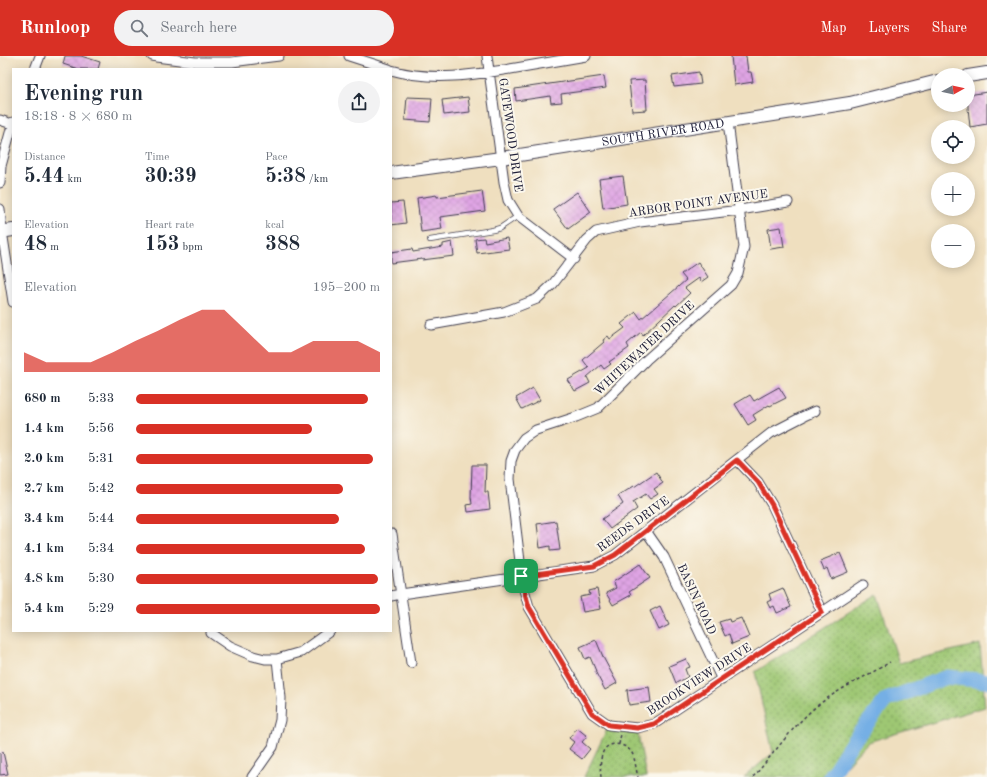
<!DOCTYPE html>
<meta charset="utf-8">
<style>
body{margin:0;font-family:"Old Standard TT",serif;background:#f2f2f3;color:#1f2937;height:100vh;display:flex;flex-direction:column;font-size:15px;white-space:nowrap}
*{box-sizing:border-box;margin:0}
p{font-size:13px;color:#747a83}
.icon{flex:none;width:22px;height:22px;fill:none;stroke:currentColor;stroke-width:2;stroke-linecap:round;stroke-linejoin:round}
.map{position:relative;flex:1;overflow:hidden}
.sheet{position:absolute;left:12px;top:12px;width:380px;height:564px;display:flex;flex-direction:column;background:#fff;border-radius:0px;box-shadow:0 2px 10px #0003}
.sheet>*{flex:none}
.needle{width:26px;rotate:82deg}
.controls{position:absolute;left:931px;top:12px;display:grid;gap:8px}
.controls a{display:grid;place-items:center;width:44px;height:44px;border-radius:50%;background:#fff;box-shadow:0 2px 10px #0003;font-size:20px}
.pin{position:absolute;display:grid;place-items:center;width:34px;height:34px;color:#fff;margin:-17px;border-radius:8px;box-shadow:0 2px 6px #0006}
.round{display:grid;place-items:center;flex:none;width:42px;height:42px;border-radius:21px;background:#f2f2f3}
.overview{display:flex;align-items:center;justify-content:space-between;height:68px;padding:0 12px}
h1{font-size:22px;font-weight:700;line-height:30px}
.stats{display:grid;grid-template-columns:repeat(3,1fr);gap:6px;height:68px;padding:4px 12px}
.stats div{display:grid;align-content:center}
.stats b{font-size:20px;font-weight:700}
.stats small{font-size:11px;font-weight:400}
.stats p{font-size:11px}
.chart{height:112px;padding:8px 12px}
.chart p{display:flex;justify-content:space-between}
.chart svg{width:100%;height:72px;margin-top:4px;fill:#d93025;opacity:.7}
ul{padding:0 12px;list-style:none;font-size:13px}
li{display:grid;grid-template-columns:64px 48px 1fr;align-items:center;height:30px}
li i{height:10px;border-radius:5px;background:#d93025}
header{display:flex;align-items:center;gap:24px;box-sizing:border-box;height:56px;padding:0 20px;background:#d93025;color:#fff}
header strong{font-size:19px}
nav{display:flex;gap:22px;margin-inline-start:auto;font-size:14px}
.search{width:280px;height:36px;background:#f2f2f3;display:flex;align-items:center;gap:10px;box-sizing:border-box;padding:0 14px;border-radius:22px;color:#747a83;font-size:15px}
.map>svg:first-child{display:block}
.park{fill:url(#park-dots);stroke:#607457}
.lines{fill:none;stroke-linecap:round;stroke-linejoin:round}
.river{stroke:#74afe5;stroke-width:15}
.building{fill:url(#building-cross-hatch)}
.service-casing{stroke:#413e4f;stroke-width:6}
.minor-casing{stroke:#413e4f;stroke-width:11}
.tertiary-casing{stroke:#413e4f;stroke-width:14}
.path{stroke:#413e4f;stroke-width:1.5;stroke-dasharray:3 3;stroke-linecap:butt}
.service{stroke:#fff;stroke-width:4.5}
.minor{stroke:#fff;stroke-width:9}
.tertiary{stroke:#fff;stroke-width:12}
.route-casing{stroke:#fff;stroke-width:8}
.route{stroke:#d93025;stroke-width:5}
.labels{text-anchor:middle;stroke-width:4;stroke-linejoin:round;paint-order:stroke}
.street-label{font-size:12px;fill:#22223b;stroke:#fbf7ec}
</style>
<header>
<strong>Runloop</strong>
<div class="search"><svg class="icon" aria-label="search" viewBox="0 0 24 24"><circle cx="10" cy="10" r="6"/><path d="M15 15l6 6"/></svg>Search here</div>
<nav><a>Map</a><a>Layers</a><a>Share</a></nav>
</header>
<div class="map">
<svg width="987" height="721" viewBox="0 0 987 721">
<defs>
<pattern id="park-dots" width="8" height="8" patternUnits="userSpaceOnUse"><rect width="8" height="8" fill="#9ec773"/><path d="M2 2h.1M6 6h.1" fill="none" stroke="#80a160" stroke-width="1.8" stroke-linecap="round"/></pattern>
<pattern id="building-cross-hatch" width="8" height="8" patternUnits="userSpaceOnUse"><rect width="8" height="8" fill="#dfa4e4"/><path d="M0 0l8 8M0 8l8-8" fill="none" stroke="#bf8dc4"/></pattern>
</defs>
<rect width="100%" height="100%" fill="#fbf7ec"/>
<filter id="ink" filterUnits="userSpaceOnUse"><feTurbulence type="fractalNoise" baseFrequency=".025" numOctaves="2"/><feDisplacementMap in="SourceGraphic" scale="8" xChannelSelector="R" yChannelSelector="G"/><feConvolveMatrix kernelMatrix="1 2 1 2 8 2 1 2 1" color-interpolation-filters="sRGB"/></filter>
<filter id="wash" filterUnits="userSpaceOnUse"><feTurbulence type="fractalNoise" baseFrequency=".012" numOctaves="4" result="noise"/><feDisplacementMap in="SourceGraphic" scale="16" xChannelSelector="R" yChannelSelector="G"/><feGaussianBlur stdDeviation="0.9" result="paint"/><feColorMatrix in="noise" values="0 0 0 0 0 0 0 0 0 0 0 0 0 0 0 0 0 1.4 0 .05"/><feComposite in="paint" operator="in"/></filter>
<g filter="url(#wash)">
<rect width="100%" height="100%" fill="#efdfbf"/>
<!-- park -->
<path class="park" d="M 877,538 L 899,607 L 980,588 L 985,651 L 868,686 L 835,721 L 744,721 L 773,697 L 755,616 Z
M 609,669 L 637,672 L 646,721 L 584,721 Z"/>
<g class="lines">
<!-- river -->
<path class="river" d="M 830,721 L 853,685 L 886,644 L 947,621 L 987,625"/>
</g>
<g id="blocks">
<!-- building -->
<path class="building" d="M 65,0 L 81,0 L 100,6 L 98,13 L 78,13 L 63,8 Z
M 731,0 L 746,0 L 748,16 L 751,16 L 753,26 L 734,29 Z
M 699,16 L 701,28 L 674,31 L 672,20 Z
M 604,20 L 606,32 L 561,38 L 562,46 L 551,47 L 550,40 L 516,45 L 515,33 Z
M 645,24 L 647,54 L 632,55 L 629,25 Z
M 987,36 L 987,68 L 970,71 L 968,52 L 968,39 Z
M 407,41 L 432,42 L 430,66 L 405,64 Z
M 468,41 L 470,56 L 444,59 L 442,44 Z
M 623,120 L 627,148 L 603,152 L 599,123 Z
M 482,135 L 485,155 L 440,161 L 442,173 L 421,176 L 417,142 L 437,139 L 437,141 Z
M 577,136 L 591,156 L 568,173 L 553,153 Z
M 403,146 L 406,167 L 391,169 L 391,147 Z
M 781,171 L 784,191 L 771,193 L 768,173 Z
M 484,182 L 485,186 L 507,182 L 509,193 L 477,197 L 475,183 Z
M 452,186 L 454,200 L 422,204 L 422,203 L 391,207 L 391,196 L 412,193 L 413,196 L 443,191 L 443,188 Z
M 698,206 L 708,221 L 701,226 L 699,222 L 685,232 L 690,237 L 676,250 L 675,249 L 643,279 L 641,276 L 627,288 L 629,292 L 609,306 L 611,308 L 604,313 L 601,309 L 587,321 L 590,327 L 575,335 L 568,324 L 589,312 L 583,304 L 604,286 L 603,284 L 608,280 L 610,283 L 625,272 L 621,268 L 636,256 L 641,263 L 686,224 L 681,218 Z
M 779,331 L 786,342 L 770,350 L 769,349 L 753,359 L 756,364 L 748,369 L 735,348 L 750,339 L 754,345 Z
M 533,332 L 540,344 L 522,353 L 516,342 Z
M 472,409 L 486,409 L 485,436 L 488,436 L 490,453 L 468,456 L 467,449 L 472,448 L 471,441 Z
M 656,416 L 663,427 L 654,433 L 658,438 L 650,443 L 646,438 L 633,446 L 637,453 L 610,473 L 602,463 L 623,448 L 618,440 L 634,430 L 634,431 Z
M 556,465 L 560,494 L 550,495 L 550,490 L 540,492 L 537,468 Z
M 840,497 L 848,516 L 831,523 L 827,512 L 824,514 L 820,505 Z
M 640,508 L 650,522 L 629,536 L 631,539 L 613,549 L 606,537 L 616,532 L 613,526 L 621,521 Z
M 783,532 L 791,551 L 777,557 L 774,550 L 770,552 L 767,546 L 771,544 L 769,538 Z
M 597,533 L 601,553 L 583,556 L 580,541 L 590,539 L 589,535 Z
M 660,550 L 669,569 L 659,574 L 650,555 Z
M 741,562 L 749,581 L 732,588 L 729,578 L 725,580 L 719,566 L 729,563 L 730,566 Z
M 596,584 L 604,603 L 617,627 L 605,634 L 595,615 L 596,615 L 590,601 L 585,603 L 580,591 Z
M 686,603 L 690,611 L 685,613 L 688,621 L 676,627 L 669,610 Z
M 649,631 L 651,646 L 629,649 L 627,634 Z
M 577,672 L 587,680 L 582,686 L 590,693 L 582,703 L 569,693 L 574,686 L 569,682 Z
M 3,696 L 8,718 L 0,719 L 0,697 Z"/>
</g>
</g>
<g filter="url(#ink)">
<use href="#blocks" fill-opacity="0" stroke="#413e4f" stroke-width="1"/>
<g class="lines">
<!-- service casing -->
<g class="service-casing">
<path id="service" d="M 430,184 L 493,174 L 500,172 L 518,160"/>
</g>
<!-- minor casing -->
<g class="minor-casing">
<path id="minor" d="M 152,0 L 156,1 L 195,6 L 232,6 L 279,0
M 349,0 L 389,13
M 487,0 L 504,126 L 508,144 L 518,160 L 574,203
M 35,13 L 40,0
M 391,14 C 432,26 475,19 516,12 C 540,8 563,4 586,0
M 0,64 L 12,68
M 728,66 L 744,191 L 738,217 L 731,229 L 646,304 L 598,352 L 576,361 L 536,374 L 524,382 L 515,394 L 511,405 L 510,423 L 523,530 L 529,551 L 592,657 L 609,669 L 637,672 L 654,668 L 863,529
M 0,127 L 1,110 L 13,66
M 0,153 L 2,175 L 13,246
M 431,269 L 504,256 L 537,243 L 553,228 L 587,184 L 596,176 L 640,166 L 740,154 L 788,146
M 737,404 L 758,426 L 772,449 L 822,556
M 646,475 L 664,501 L 722,624
M 392,478 L 411,607
M 391,540 L 401,538 L 594,510 L 615,499 L 771,377 L 804,360 L 815,355
M 211,577 L 230,590 L 253,600 L 265,603 L 277,603 L 301,596 L 330,575
M 252,721 L 273,691 L 280,664 L 281,642 L 277,603"/>
</g>
<!-- tertiary casing -->
<g class="tertiary-casing">
<g id="tertiary">
<path d="M 968,20 L 987,17"/>
<path id="s1" d="M 391,117 L 501,102 L 850,47 L 938,25"/>
<path d="M 0,176 L 13,174"/>
</g>
</g>
<!-- path -->
<path class="path" d="M 619,688 L 621,678
M 601,721 C 600,713 600,703 603,696 C 608,684 626,687 632,697 C 635,702 636,714 638,721
M 753,721 C 761,713 767,704 775,695 C 786,681 798,667 812,654 C 835,634 864,622 890,606"/>
<!-- service -->
<use href="#service" class="service"/>
<!-- minor -->
<use href="#minor" class="minor"/>
<!-- tertiary -->
<use href="#tertiary" class="tertiary"/>
</g>
</g>
<g class="lines" filter="url(#ink)">
<!-- route casing -->
<g class="route-casing">
<path id="route" d="M 737,404 L 758,426 L 772,449 L 822,556 L 654,668 L 637,672 L 609,669 L 592,657 L 529,551 L 523,530 L 521,520 L 594,510 L 615,499 Z"/>
</g>
<!-- route -->
<use href="#route" class="route"/>
</g>
<g class="labels">
<!-- street labels -->
<g class="street-label">
<text dy="4" stroke="none"><textPath href="#s1" startOffset="275">SOUTH RIVER ROAD</textPath></text>
<text transform="translate(511 79) rotate(82)" y="4">GATEWOOD DRIVE</text>
<text transform="translate(698 147) rotate(-8)" y="4">ARBOR POINT AVENUE</text>
<text transform="translate(644 292) rotate(-43)" y="4">WHITEWATER DRIVE</text>
<text transform="translate(633 468) rotate(-36)" y="4">REEDS DRIVE</text>
<text transform="translate(697 543) rotate(65)" y="4">BASIN ROAD</text>
<text transform="translate(699 623) rotate(-33)" y="4">BROOKVIEW DRIVE</text>
</g>
</g>
</svg>
<div class="controls">
<a><svg class="needle" viewBox="-14 -14 28 28"><path d="M0-13l5 13h-10z" fill="#e53935"/><path d="M0 13l5-13h-10z" fill="#747a83"/></svg></a>
<a><svg class="icon" aria-label="locate" viewBox="0 0 24 24"><circle cx="12" cy="12" r="6"/><path d="M12 2v4M12 18v4M2 12h4M18 12h4"/></svg></a>
<a>+</a>
<a>−</a>
</div>
<div class="pin" style="left:521px;top:520px;background:#1e9e55"><svg class="icon" aria-label="arrive" viewBox="0 0 24 24"><path d="M6 21V4h12l-3 4 3 4H6"/></svg></div>
<section class="sheet">
<div class="overview"><div><h1>Evening run</h1><p>18:18 · 8 × 680 m</p></div><a class="round"><svg class="icon" aria-label="share" viewBox="0 0 24 24"><path d="M12 15V3M7 8l5-5 5 5M5 13v7h14v-7"/></svg></a></div>
<div class="stats">
<div><p>Distance</p><b>5.44<small> km</small></b></div>
<div><p>Time</p><b>30:39</b></div>
<div><p>Pace</p><b>5:38<small> /km</small></b></div>
</div>
<div class="stats">
<div><p>Elevation</p><b>48<small> m</small></b></div>
<div><p>Heart rate</p><b>153<small> bpm</small></b></div>
<div><p>kcal</p><b>388</b></div>
</div>
<div class="chart"><p><span>Elevation</span>195–200 m</p>
<svg viewBox="0 0 160 44" preserveAspectRatio="none"><path d="M0 44V32L10 38L20 38L30 38L40 32L50 25L60 19L70 12L80 6L90 6L100 19L110 32L120 32L130 25L140 25L150 25L160 32V44z"/></svg>
</div>
<ul>
<li><b>680 m</b>5:33<i style="width:95%"></i></li>
<li><b>1.4 km</b>5:56<i style="width:72%"></i></li>
<li><b>2.0 km</b>5:31<i style="width:97%"></i></li>
<li><b>2.7 km</b>5:42<i style="width:85%"></i></li>
<li><b>3.4 km</b>5:44<i style="width:83%"></i></li>
<li><b>4.1 km</b>5:34<i style="width:94%"></i></li>
<li><b>4.8 km</b>5:30<i style="width:99%"></i></li>
<li><b>5.4 km</b>5:29<i style="width:100%"></i></li>
</ul>
</section>
</div>
